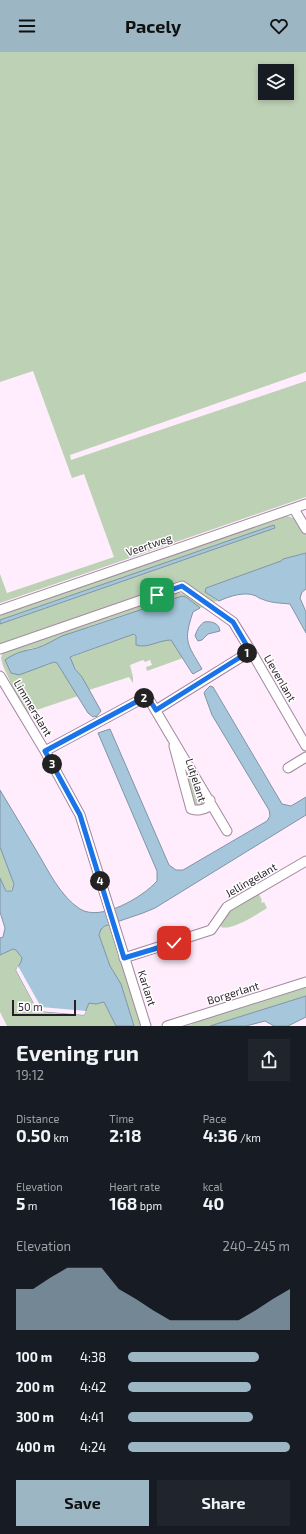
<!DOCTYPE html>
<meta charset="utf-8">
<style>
body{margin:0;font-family:"Exo 2",sans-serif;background:#20242c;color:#f1f3f6;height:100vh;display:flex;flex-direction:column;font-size:15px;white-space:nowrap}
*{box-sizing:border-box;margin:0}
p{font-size:13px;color:#9ea1a6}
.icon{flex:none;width:22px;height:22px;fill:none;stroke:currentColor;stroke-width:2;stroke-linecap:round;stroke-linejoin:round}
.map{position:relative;height:974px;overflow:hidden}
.drawer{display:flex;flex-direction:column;background:#171b24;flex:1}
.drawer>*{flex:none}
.tools{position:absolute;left:258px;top:12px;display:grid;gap:8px}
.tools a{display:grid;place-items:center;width:36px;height:36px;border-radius:0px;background:#171b24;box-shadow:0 2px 6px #0003;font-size:20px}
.scale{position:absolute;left:12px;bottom:10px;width:64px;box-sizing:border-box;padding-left:4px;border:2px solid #2a1f29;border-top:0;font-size:11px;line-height:14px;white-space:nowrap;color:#2a1f29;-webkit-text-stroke:3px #fff;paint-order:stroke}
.pin{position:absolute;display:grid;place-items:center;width:34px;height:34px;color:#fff;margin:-17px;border-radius:8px;box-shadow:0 2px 6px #0006}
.km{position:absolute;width:20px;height:20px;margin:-10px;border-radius:50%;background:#222;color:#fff;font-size:11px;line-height:20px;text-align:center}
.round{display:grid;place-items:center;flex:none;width:42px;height:42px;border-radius:0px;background:#20242c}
.overview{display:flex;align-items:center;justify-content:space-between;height:68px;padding:0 16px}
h1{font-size:22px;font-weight:700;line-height:30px}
.stats{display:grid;grid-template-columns:repeat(3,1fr);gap:6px;height:68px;padding:4px 16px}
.stats div{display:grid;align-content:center}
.stats b{font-size:17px;font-weight:700}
.stats small{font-size:11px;font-weight:400}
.stats p{font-size:11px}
.chart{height:112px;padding:8px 16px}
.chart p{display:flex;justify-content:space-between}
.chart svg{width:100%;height:72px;margin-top:4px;fill:#9cb6c4;opacity:.7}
.action{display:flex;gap:8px;margin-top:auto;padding:8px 16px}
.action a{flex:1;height:46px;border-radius:0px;background:#9cb6c4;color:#111;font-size:16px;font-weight:700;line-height:46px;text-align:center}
.action a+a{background:#20242c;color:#f1f3f6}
ul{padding:0 16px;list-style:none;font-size:13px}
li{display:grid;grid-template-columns:64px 48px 1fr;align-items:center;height:30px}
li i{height:10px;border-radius:5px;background:#9cb6c4}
header{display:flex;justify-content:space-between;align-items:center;height:52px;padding:0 16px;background:#9cb6c4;color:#111;font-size:18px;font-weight:700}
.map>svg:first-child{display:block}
.green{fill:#bdd1b5;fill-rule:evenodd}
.water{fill:#a5c6db;stroke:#8094a6}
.pier{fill:#ffedfd}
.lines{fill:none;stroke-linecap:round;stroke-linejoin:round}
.street-casing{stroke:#a2889f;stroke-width:11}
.street{stroke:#fff;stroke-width:9}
.route-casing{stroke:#fff;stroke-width:8}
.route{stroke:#1a73e8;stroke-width:5}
.labels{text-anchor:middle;stroke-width:3;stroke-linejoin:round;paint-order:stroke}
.street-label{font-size:11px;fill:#2a1f29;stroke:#fff}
</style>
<header><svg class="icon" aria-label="menu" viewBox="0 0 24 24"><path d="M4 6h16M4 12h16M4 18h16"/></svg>Pacely<svg class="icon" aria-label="heart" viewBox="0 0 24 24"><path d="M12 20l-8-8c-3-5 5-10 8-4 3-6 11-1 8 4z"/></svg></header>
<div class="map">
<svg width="306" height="974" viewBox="0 0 306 974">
<rect width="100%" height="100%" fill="#ffedfd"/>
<!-- green -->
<path class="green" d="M 0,0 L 306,0 L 306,320 L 70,403 L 71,408 L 306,329 L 306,445 L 0,551 L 0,522 L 7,541 L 114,505 L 84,422 L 72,426 L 33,319 L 0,330 ZM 265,19 L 287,19 L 287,41 L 265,41 Z
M 284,464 C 294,463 305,474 306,484 C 306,490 306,496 306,501 L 283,507 L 281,509 L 206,536 L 205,540 L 218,549 L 212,550 L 179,529 L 145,540 L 140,545 L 0,593 L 0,572 L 275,476 L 274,474 L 0,568 L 0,561 Z
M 174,540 L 188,542 L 204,555 L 200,556 L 184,545 L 179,545 L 96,572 L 58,586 C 50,592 38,596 27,597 L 45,614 L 54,610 L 57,611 L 78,644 L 25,662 L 3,614 L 1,606 L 3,600 Z
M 134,582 L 151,592 L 163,588 L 171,588 L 183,606 L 147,619 L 146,615 L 152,613 L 150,608 L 145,610 L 143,608 L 130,613 L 133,625 L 133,631 L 129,625 L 89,638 C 83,627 75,617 69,606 Z
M 180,708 L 204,748 L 202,753 L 194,753 Z
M 0,795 L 14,831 L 13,836 L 10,839 L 5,838 L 0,826 Z
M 259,842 L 262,848 L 261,849 L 262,851 L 264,850 L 267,856 C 258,862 231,879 221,875 L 220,871 L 228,860 Z
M 110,872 L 142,970 L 140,971 L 141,974 L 134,974 L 121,932 L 110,914 L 99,883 L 101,877 Z
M 13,897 L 16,898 L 22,906 L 21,910 L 18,914 L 86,958 L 89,950 L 96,952 L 104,950 L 116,974 L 7,974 L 0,960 L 0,903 Z
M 306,934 L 306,944 L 210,974 L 186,974 L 193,972 L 193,970 Z"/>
<!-- water -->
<path class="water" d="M 274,473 L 275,476 L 0,572 L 0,568 Z
M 306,501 L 306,537 L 302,540 L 300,546 L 306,560 L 306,581 L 290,552 C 281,551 270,551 262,547 C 260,547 258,545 256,544 C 245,539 230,544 219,549 L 205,540 L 206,536 L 281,509 L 283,507 Z
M 182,544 L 186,545 L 199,555 L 200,556 L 193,560 C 183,590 187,591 202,617 L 193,622 L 192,621 L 171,588 C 159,588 147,597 136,593 L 136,584 L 134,582 L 70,605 L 75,617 L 82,625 L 101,659 L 96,665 L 95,664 L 93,665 L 88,661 L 57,611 L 54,610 L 19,623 L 11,621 L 5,608 C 16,600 24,599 37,596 C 46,593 54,588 62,584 Z
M 204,570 C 212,569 219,571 220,579 L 208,582 L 202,588 L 198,589 L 195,584 C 197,578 199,574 204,570 Z
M 210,634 L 213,635 L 282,752 L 291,754 L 306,745 L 306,763 L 155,856 L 143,861 L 105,874 L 101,877 L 99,883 L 110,914 L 121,932 L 134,974 L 116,974 L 104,950 L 96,952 L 89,951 L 84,963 L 38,959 L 16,918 L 21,910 L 22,906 L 16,898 L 13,897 L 0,903 L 0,886 L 3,885 L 5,876 L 0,860 L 0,826 L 6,839 L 12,839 L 14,832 L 0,795 L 0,738 C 12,758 24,778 36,798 C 48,818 60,844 80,857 C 101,870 143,845 157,829 L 157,819 L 98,681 L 110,677 L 169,813 L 176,818 L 183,818 L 267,769 L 270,764 L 269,758 L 212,663 L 204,641 L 206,638 Z
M 306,944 L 306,965 L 288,974 L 274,974 L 265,969 L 246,974 L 210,974 Z"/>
<!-- pier -->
<path class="pier" d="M 18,914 L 41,955 L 86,959 L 84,963 L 38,959 L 16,918 Z"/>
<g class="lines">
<!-- street casing -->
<g class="street-casing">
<path id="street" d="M 294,457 L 306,477
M 0,558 L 306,452
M 0,597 L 182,534 L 233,570 L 251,599
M 0,624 L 45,699 L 80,763 L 146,974
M 156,658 L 251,599 L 306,694
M 174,694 L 191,757 C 198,759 202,758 208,755 L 210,748
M 45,699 L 147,644 L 227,779
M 288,716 L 306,705
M 124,906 L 211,878 L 227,855 L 306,809
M 167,974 L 306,930"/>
</g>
<!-- street -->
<use href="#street" class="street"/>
</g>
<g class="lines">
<!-- route casing -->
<g class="route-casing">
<path id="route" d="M 157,543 L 182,534 L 233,570 L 250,599 L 156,658 L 147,644 L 45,699 L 80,763 L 124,906 L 174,891"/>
</g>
<!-- route -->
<use href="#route" class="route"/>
</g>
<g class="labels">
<!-- street labels -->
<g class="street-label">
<text transform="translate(149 493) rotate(-19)" y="4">Veertweg</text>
<text transform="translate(280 626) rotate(60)" y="4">Lievenlant</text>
<text transform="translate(33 656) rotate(59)" y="4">Limmerslant</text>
<text transform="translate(196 728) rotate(72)" y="4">Lutjelant</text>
<text transform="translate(251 828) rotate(-30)" y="4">Jellingelant</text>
<text transform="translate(147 936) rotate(72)" y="4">Karlant</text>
<text transform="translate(233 941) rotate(-17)" y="4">Borgerlant</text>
</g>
</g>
</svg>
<div class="tools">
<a><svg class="icon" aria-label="layers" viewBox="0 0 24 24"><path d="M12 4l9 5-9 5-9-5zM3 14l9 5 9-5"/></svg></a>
</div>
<div class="scale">50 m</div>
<div class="pin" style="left:157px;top:543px;background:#1e9e55"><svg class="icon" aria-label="arrive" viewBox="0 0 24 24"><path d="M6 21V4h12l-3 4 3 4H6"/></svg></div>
<div class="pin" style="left:174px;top:891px;background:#d93025"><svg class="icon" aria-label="check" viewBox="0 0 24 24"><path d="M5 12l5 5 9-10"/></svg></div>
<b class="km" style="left:247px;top:601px">1</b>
<b class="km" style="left:144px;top:646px">2</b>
<b class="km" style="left:52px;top:712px">3</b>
<b class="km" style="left:100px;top:829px">4</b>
</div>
<section class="drawer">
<div class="overview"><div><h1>Evening run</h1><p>19:12</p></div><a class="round"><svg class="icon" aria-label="share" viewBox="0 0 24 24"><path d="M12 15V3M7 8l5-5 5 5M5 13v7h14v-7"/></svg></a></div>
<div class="stats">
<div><p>Distance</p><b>0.50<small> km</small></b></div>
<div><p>Time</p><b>2:18</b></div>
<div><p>Pace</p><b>4:36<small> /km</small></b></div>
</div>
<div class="stats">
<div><p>Elevation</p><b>5<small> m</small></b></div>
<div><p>Heart rate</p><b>168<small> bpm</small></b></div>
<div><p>kcal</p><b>40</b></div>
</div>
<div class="chart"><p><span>Elevation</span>240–245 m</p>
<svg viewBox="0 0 160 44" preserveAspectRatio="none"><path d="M0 44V19L10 19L20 12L30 6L40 6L50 6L60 19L70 25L80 32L90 38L100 38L110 38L120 38L130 38L140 32L150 25L160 19V44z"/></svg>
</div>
<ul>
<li><b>100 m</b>4:38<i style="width:81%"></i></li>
<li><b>200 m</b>4:42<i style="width:76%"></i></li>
<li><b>300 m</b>4:41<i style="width:77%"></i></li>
<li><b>400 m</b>4:24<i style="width:100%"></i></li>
</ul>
<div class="action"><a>Save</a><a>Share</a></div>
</section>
